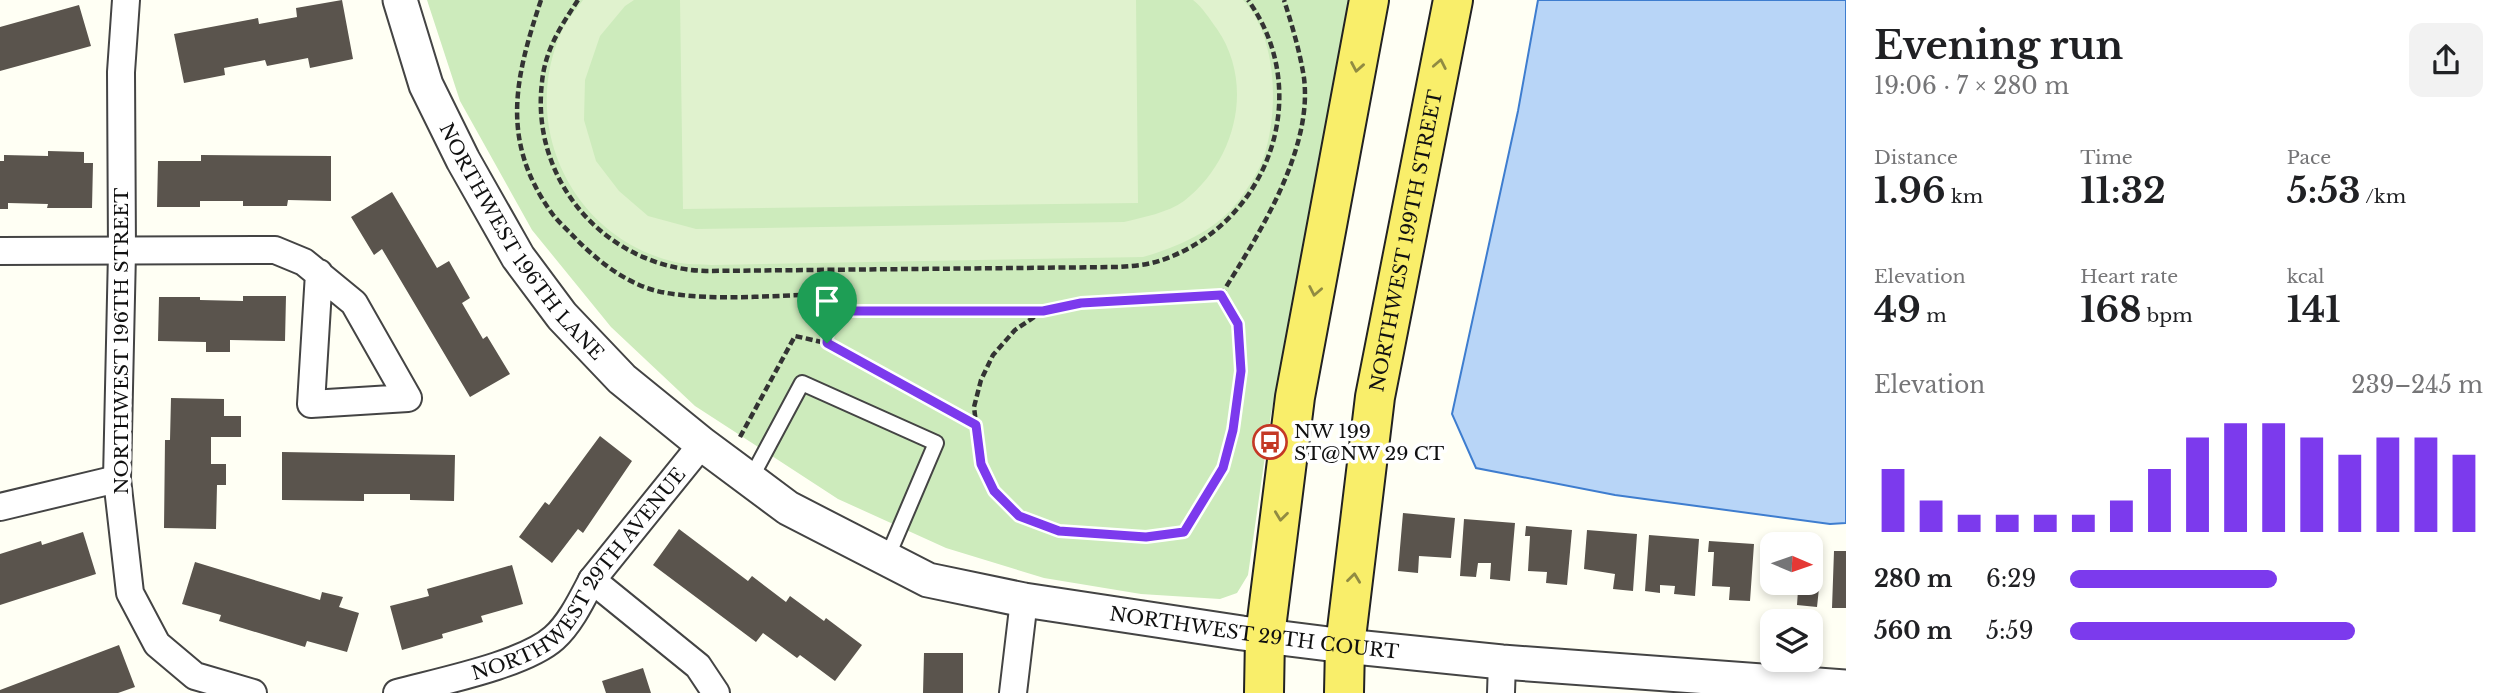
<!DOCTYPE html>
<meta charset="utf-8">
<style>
body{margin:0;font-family:"Libre Baskerville",serif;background:#f2f2f2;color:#202124;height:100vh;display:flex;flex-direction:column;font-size:26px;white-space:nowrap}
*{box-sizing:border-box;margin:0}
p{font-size:23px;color:#757577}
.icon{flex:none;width:38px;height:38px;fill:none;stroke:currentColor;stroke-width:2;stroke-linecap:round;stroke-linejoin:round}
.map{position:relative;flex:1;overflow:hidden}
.details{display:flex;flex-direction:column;background:#fff;width:665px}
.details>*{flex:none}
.needle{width:46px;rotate:92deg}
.tools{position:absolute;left:1760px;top:532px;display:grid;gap:14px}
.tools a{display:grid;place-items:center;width:63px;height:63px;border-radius:14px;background:#fff;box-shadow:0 4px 10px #0003;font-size:35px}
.pin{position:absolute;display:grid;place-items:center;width:60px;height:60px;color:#fff;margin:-72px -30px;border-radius:50% 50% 50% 0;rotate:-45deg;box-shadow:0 0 7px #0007}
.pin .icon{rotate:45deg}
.round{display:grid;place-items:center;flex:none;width:74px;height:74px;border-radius:14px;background:#f2f2f2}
.summary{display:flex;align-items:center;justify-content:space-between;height:119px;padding:0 28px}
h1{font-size:38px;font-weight:700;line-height:52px}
.figures{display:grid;grid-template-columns:repeat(3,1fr);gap:10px;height:119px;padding:7px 28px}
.figures div{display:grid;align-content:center}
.figures b{font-size:35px;font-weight:700}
.figures small{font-size:19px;font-weight:400}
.figures p{font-size:19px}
.chart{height:196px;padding:14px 28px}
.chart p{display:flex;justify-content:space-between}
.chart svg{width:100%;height:126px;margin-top:7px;stroke:#7c3aed;stroke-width:6}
ul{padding:0 28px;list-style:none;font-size:23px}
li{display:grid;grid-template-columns:112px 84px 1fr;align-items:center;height:52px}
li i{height:18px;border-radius:9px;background:#7c3aed}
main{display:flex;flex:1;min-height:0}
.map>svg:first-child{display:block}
.green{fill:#cdebbc}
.pitch{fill:#e0f2ce}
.water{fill:#b8d5f7;stroke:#3e7dcf;stroke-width:2}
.building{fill:#5a544d}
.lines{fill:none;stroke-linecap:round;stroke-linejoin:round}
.service-casing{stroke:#444;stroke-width:18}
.minor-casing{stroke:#444;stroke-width:30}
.tertiary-casing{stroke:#444;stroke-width:37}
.primary-casing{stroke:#222;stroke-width:42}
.path{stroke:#333;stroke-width:4.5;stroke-dasharray:7 3.5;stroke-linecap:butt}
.service{stroke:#fff;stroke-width:14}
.minor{stroke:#fff;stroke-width:26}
.tertiary{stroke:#fff;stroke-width:33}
.primary{stroke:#f9ee6a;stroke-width:38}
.oneway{stroke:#918b42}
.route-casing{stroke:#fff;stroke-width:14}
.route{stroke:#7c3aed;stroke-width:9}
.labels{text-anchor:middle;stroke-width:7;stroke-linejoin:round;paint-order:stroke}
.street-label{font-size:19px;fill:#111;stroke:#fff}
.poi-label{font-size:19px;fill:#111;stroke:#fff;text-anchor:start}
</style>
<main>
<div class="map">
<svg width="1846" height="693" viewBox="0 0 1846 693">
<rect width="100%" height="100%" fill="#fffff4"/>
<!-- green -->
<path class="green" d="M 427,0 L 1353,0 L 1271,414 L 1248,575 L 1237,593 L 1220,599 L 1141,594 L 1044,578 L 946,548 L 838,499 L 695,406 L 611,327 L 532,230 L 460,101 Z"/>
<!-- pitch -->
<path class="pitch" d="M 583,0 L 634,0 L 625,6 L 600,36 L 585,80 L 584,120 L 596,161 L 619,191 L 648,216 L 696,229 L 1124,222 C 1144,217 1167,213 1184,201 C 1236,161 1255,84 1217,29 C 1209,18 1203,8 1193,0 L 1243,0 C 1278,37 1279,114 1263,159 C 1258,173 1245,193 1235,205 C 1213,232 1175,248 1143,257 L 712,265 C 700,264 687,265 675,262 C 573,238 518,126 562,31 C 567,20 576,10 583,0 Z
M 680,0 L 1136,0 L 1138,203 L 683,209 Z"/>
<!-- water -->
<path class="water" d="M 1538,0 L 1846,0 L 1846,523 L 1830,524 L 1615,495 L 1476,468 L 1452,414 L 1518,111 Z"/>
<!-- building -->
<path class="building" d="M 342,0 L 353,59 L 310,68 L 308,58 L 267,66 L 265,60 L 224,68 L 225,75 L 184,83 L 174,34 L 258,18 L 259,24 L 297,17 L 296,8 Z
M 79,5 L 91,46 L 0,71 L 0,27 Z
M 48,151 L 84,152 L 84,163 L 93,163 L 92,208 L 47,208 L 48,204 L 8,203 L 8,209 L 0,209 L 0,161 L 4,161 L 4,155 L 48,156 Z
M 201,155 L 331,156 L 331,201 L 288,200 L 287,206 L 243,206 L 243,201 L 200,201 L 200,207 L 157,207 L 158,161 L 201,161 Z
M 392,192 L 437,268 L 449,261 L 470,298 L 462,303 L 483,339 L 487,336 L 510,374 L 470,397 L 382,249 L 374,255 L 351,217 Z
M 243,296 L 286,296 L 285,341 L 230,340 L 230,352 L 206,352 L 206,342 L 158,341 L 159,297 L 200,297 L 200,300 L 243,301 Z
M 171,398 L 224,399 L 224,416 L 241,416 L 241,437 L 211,437 L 211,464 L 226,464 L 226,485 L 217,485 L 216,529 L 164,528 L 165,440 L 170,440 Z
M 600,436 L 632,461 L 583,533 L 578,529 L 552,563 L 519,537 L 545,502 L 549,505 Z
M 282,452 L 455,455 L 454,501 L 410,500 L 410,494 L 364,494 L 364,501 L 282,500 Z
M 1403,513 L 1455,518 L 1451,558 L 1419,556 L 1418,573 L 1398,571 Z
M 1464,519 L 1515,523 L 1510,581 L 1490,579 L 1491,563 L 1478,563 L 1476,577 L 1460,576 Z
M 1526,526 L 1572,530 L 1567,585 L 1546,583 L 1547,572 L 1528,571 L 1530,536 L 1525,536 Z
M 679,529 L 748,581 L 752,576 L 786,602 L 790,596 L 824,621 L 826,618 L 862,645 L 835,681 L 800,655 L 797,658 L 763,633 L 756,642 L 653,565 Z
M 1587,530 L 1637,534 L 1633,591 L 1613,589 L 1615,574 L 1584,569 Z
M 83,532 L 96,574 L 0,605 L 0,554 L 41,541 L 42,545 Z
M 1649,535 L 1699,539 L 1695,596 L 1674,594 L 1675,586 L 1660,585 L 1660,593 L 1645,591 Z
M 1709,541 L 1754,544 L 1750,601 L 1729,600 L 1730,587 L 1712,586 L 1714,552 L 1708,552 Z
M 1771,541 L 1773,541 L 1773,584 L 1767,584 Z
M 1811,549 L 1823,550 L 1817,607 L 1797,605 L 1798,590 L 1781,588 L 1782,585 L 1776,585 L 1776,583 L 1811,583 Z
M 1834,551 L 1846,551 L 1846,608 L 1832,608 Z
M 195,562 L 320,600 L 322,592 L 343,597 L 339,607 L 359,613 L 347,652 L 307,641 L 305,647 L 219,621 L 221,615 L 182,604 Z
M 512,565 L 523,604 L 481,616 L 483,622 L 442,634 L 443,638 L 402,650 L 390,606 L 429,596 L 427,589 Z
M 119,645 L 135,687 L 118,693 L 0,693 L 0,690 Z
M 924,653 L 963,653 L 963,693 L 923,693 Z
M 643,668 L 651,693 L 606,693 L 602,681 Z"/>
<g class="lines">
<!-- service casing -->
<g class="service-casing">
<path id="service" d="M 750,480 L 802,383 L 936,443 L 887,558"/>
</g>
<!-- minor casing -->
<g class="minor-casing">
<g id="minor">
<path d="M 126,0 L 121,72 L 122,252 L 117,479 L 130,593 L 157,644 L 195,676 L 253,693"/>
<path d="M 0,251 L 275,250 L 304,262 L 354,303 L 408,398 L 311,404 L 319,273"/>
<path d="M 0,507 L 117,479"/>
<path d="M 592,580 L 698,666 L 716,693"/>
<path id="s1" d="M 397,693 C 437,682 524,665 554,638 C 570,624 582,599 592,580 L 702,444"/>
<path d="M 1013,693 L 1024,600"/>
<path d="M 1501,693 L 1502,662"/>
</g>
</g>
<!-- tertiary casing -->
<g class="tertiary-casing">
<g id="tertiary">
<path id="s2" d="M 400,0 L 426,85 L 463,160 L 518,257 L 562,316 L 622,379 L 702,444 L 788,508 L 928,580 L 1024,600 L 1242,633 L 1345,646 L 1502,662 L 1846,687"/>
</g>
</g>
<!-- primary casing -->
<g class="primary-casing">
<g id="primary">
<path d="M 1264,693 L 1265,636 L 1295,397 L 1369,0"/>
<path id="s3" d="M 1344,693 L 1345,646 L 1375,397 L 1453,0"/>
</g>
</g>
<!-- path -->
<path class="path" d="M 541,0 C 515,78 500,140 551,212 C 558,222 568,230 576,239 C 599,262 628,285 661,292 C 715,302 775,295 830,294
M 578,0 C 561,26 545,50 542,82 C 530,182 607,268 706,271 L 1119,267 C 1133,266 1148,265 1162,260 C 1269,223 1315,93 1248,0
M 1221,295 C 1258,236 1313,150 1304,78 C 1300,52 1292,25 1284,0
M 829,311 L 1043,311 L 1081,303 L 1221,295
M 1043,311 L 1015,330 L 993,355 L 981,380 L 974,407 L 981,464 L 994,491 L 1019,516 L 1059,531 L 1146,537 L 1184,532 L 1223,468 L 1233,430 L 1241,371 L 1238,324 L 1221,295
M 826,343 L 830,268
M 740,437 L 795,336 L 826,343 L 976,425"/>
<!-- service -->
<use href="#service" class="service"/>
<!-- minor -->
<use href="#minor" class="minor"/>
<!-- tertiary -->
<use href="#tertiary" class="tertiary"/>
<!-- primary -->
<use href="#primary" class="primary"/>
</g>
<!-- one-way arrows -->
<defs><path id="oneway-chevron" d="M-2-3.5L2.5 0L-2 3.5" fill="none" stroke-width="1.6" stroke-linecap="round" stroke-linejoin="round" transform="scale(1.75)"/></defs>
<g class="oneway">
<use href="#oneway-chevron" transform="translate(1440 64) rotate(-79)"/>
<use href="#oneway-chevron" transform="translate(1357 67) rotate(100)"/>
<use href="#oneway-chevron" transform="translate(1315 291) rotate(101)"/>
<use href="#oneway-chevron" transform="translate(1281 516) rotate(97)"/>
<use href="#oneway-chevron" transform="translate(1354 578) rotate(-83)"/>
</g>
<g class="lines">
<!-- route casing -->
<g class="route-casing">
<path id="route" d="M 1221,295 L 1238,324 L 1241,371 L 1233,430 L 1223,468 L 1184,532 L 1146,537 L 1059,531 L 1019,516 L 994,491 L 981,464 L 976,425 L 827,343 L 829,311 L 1043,311 L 1081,303 Z"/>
</g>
<!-- route -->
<use href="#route" class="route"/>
</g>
<!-- icons -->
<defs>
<g id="bus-ring" transform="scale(1.75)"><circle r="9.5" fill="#fff" stroke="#c43825" stroke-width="1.5"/><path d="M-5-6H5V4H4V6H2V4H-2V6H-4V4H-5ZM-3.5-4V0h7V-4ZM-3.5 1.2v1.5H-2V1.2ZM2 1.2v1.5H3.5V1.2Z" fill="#c43825"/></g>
</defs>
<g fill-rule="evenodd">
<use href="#bus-ring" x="1270" y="442"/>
</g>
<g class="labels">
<!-- street labels -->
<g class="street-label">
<text dy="7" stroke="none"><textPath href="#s2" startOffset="273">NORTHWEST 196TH LANE</textPath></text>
<text dy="7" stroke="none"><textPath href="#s3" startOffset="457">NORTHWEST 199TH STREET</textPath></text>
<text transform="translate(121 341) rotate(-90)" y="7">NORTHWEST 196TH STREET</text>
<text dy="7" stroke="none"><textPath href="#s1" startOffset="228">NORTHWEST 29TH AVENUE</textPath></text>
<text dy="7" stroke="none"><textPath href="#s2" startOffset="1143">NORTHWEST 29TH COURT</textPath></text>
</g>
<!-- poi labels -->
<g class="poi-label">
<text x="1294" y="438">NW 199<tspan x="1294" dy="22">ST@NW 29 CT</tspan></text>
</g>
</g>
</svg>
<div class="tools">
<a><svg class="needle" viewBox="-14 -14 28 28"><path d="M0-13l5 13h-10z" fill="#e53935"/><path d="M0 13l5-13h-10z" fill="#757577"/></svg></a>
<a><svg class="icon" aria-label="layers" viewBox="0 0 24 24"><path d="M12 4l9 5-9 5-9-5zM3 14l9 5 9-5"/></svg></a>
</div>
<div class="pin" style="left:827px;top:343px;background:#1e9e55"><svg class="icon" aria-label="arrive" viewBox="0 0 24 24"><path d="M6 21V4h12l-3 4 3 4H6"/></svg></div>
</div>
<section class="details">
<div class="summary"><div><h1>Evening run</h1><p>19:06 · 7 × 280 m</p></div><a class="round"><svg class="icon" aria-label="share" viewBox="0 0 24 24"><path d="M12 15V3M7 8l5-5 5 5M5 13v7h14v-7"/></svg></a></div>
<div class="figures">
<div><p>Distance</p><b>1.96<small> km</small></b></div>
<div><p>Time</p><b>11:32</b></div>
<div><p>Pace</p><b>5:53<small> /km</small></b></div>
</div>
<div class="figures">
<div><p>Elevation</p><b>49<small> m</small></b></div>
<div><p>Heart rate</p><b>168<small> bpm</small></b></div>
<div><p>kcal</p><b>141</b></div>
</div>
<div class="chart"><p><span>Elevation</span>239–245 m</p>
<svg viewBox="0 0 160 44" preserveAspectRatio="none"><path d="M5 44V22M15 44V33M25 44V38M35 44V38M45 44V38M55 44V38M65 44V33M75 44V22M85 44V11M95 44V6M105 44V6M115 44V11M125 44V17M135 44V11M145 44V11M155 44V17"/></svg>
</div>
<ul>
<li><b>280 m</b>6:29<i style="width:50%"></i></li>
<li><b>560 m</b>5:59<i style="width:69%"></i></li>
</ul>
</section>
</main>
